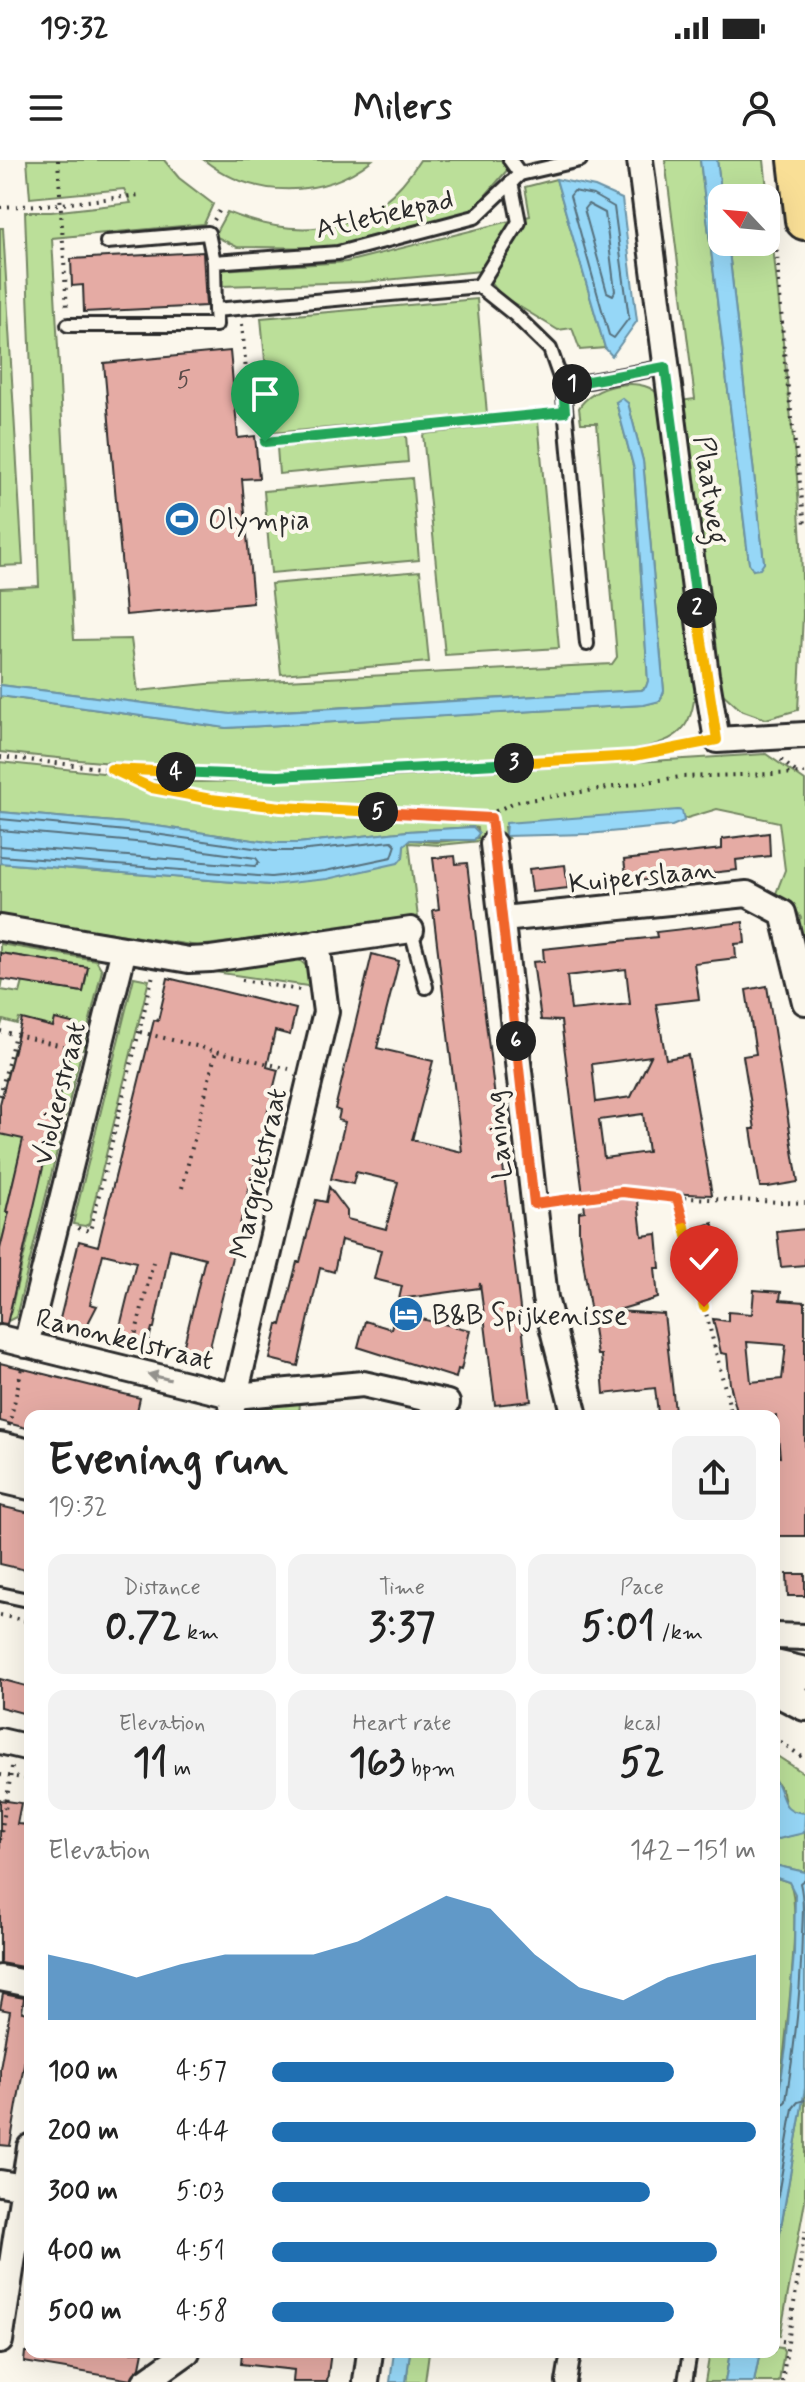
<!DOCTYPE html>
<meta charset="utf-8">
<style>
body{margin:0;font-family:Mynerve,sans-serif;background:#f2f2f2;color:#222;height:100vh;display:flex;flex-direction:column;font-size:30px;white-space:nowrap}
*{box-sizing:border-box;margin:0}
p{font-size:26px;color:#767676}
.icon{flex:none;width:44px;height:44px;fill:none;stroke:currentColor;stroke-width:2;stroke-linecap:round;stroke-linejoin:round}
.map{position:relative;flex:1;overflow:hidden}
.side{position:absolute;left:24px;top:1250px;width:756px;height:948px;display:flex;flex-direction:column;background:#fff;border-radius:16px;box-shadow:0 8px 32px #0002}
.side>*{flex:none}
.needle{width:52px;rotate:296deg}
.fabs{position:absolute;left:708px;top:24px;display:grid;gap:16px}
.fabs a{display:grid;place-items:center;width:72px;height:72px;border-radius:16px;background:#fff;box-shadow:0 8px 32px #0002;font-size:40px}
.pin{position:absolute;display:grid;place-items:center;width:68px;height:68px;color:#fff;margin:-82px -34px;border-radius:50% 50% 50% 0;rotate:-45deg;box-shadow:0 0 8px #0007}
.pin .icon{rotate:45deg}
.km{position:absolute;width:40px;height:40px;margin:-20px;border-radius:50%;background:#222;color:#fff;font-size:22px;line-height:40px;text-align:center}
.round{display:grid;place-items:center;flex:none;width:84px;height:84px;border-radius:16px;background:#f2f2f2}
.head{display:flex;align-items:center;justify-content:space-between;height:136px;padding:0 24px}
h1{font-size:44px;font-weight:800;line-height:60px}
.metrics{display:grid;grid-template-columns:repeat(3,1fr);gap:12px;height:136px;padding:8px 24px}
.metrics div{display:grid;align-content:center;border-radius:16px;background:#f2f2f2;text-align:center}
.metrics b{font-size:40px;font-weight:800}
.metrics small{font-size:22px;font-weight:400}
.metrics p{font-size:22px}
.chart{height:224px;padding:16px 24px}
.chart p{display:flex;justify-content:space-between}
.chart svg{width:100%;height:144px;margin-top:8px;fill:#1f6fb2;opacity:.7}
ul{padding:0 24px;list-style:none;font-size:26px}
li{display:grid;grid-template-columns:128px 96px 1fr;align-items:center;height:60px}
li i{height:20px;border-radius:10px;background:#1f6fb2}
.status{display:flex;justify-content:space-between;align-items:center;height:56px;padding:0 40px;background:#fff;direction:ltr}
.status svg{height:22px;fill:currentColor}
header{display:flex;justify-content:space-between;align-items:center;height:104px;padding:0 24px;background:#fff;font-size:36px;font-weight:800}
.map>svg:first-child{display:block}
.green{fill:#bbdf99;stroke:#738562;stroke-width:2;fill-rule:evenodd}
.water{fill:#96d7f7;stroke:#6b92a5;stroke-width:2}
.lines{fill:none;stroke-linecap:round;stroke-linejoin:round}
.shore{stroke:#56707d;stroke-width:2}
.building{fill:#e5aba4;stroke:#2b2b2b;stroke-width:2;fill-rule:evenodd}
.service-casing{stroke:#2b2b2b;stroke-width:18}
.pedestrian-casing{stroke:#2b2b2b;stroke-width:24}
.minor-casing{stroke:#2b2b2b;stroke-width:30}
.tertiary-casing{stroke:#2b2b2b;stroke-width:36}
.primary-casing{stroke:#2b2b2b;stroke-width:44}
.path{stroke:#2b2b2b;stroke-width:4;stroke-dasharray:2 6;stroke-linecap:butt}
.service{stroke:#fbf7ec;stroke-width:12}
.pedestrian{stroke:#fbf7ec;stroke-width:18}
.minor{stroke:#fbf7ec;stroke-width:24}
.tertiary{stroke:#fbf7ec;stroke-width:30}
.primary{stroke:#f9df96;stroke-width:38}
.oneway{fill:#93918c}
.split-1-casing{stroke:#fff;stroke-width:16}
.split-2-casing{stroke:#fff;stroke-width:16}
.split-3-casing{stroke:#fff;stroke-width:16}
.split-4-casing{stroke:#fff;stroke-width:16}
.split-5-casing{stroke:#fff;stroke-width:16}
.split-6-casing{stroke:#fff;stroke-width:16}
.split-7-casing{stroke:#fff;stroke-width:16}
.split-8-casing{stroke:#fff;stroke-width:16}
.split-1{stroke:#22a559;stroke-width:10}
.split-2{stroke:#22a559;stroke-width:10}
.split-3{stroke:#f5b400;stroke-width:10}
.split-4{stroke:#22a559;stroke-width:10}
.split-5{stroke:#f5b400;stroke-width:10}
.split-6{stroke:#f0652b;stroke-width:10}
.split-7{stroke:#f0652b;stroke-width:10}
.split-8{stroke:#f5b400;stroke-width:10}
.labels{text-anchor:middle;stroke-width:8;stroke-linejoin:round;paint-order:stroke}
.number-label{font-size:24px;fill:#5a4b49}
.street-label{font-size:28px;fill:#2b2b2b;stroke:#fbf7ec}
.poi-label{font-size:28px;fill:#2b2b2b;stroke:#fbf7ec;text-anchor:start}
</style>
<div class="status"><b>19:32</b><svg viewBox="0 0 49 12"><path d="M0 12V9h3v3zM5 12V6h3v6zM10 12V3h3v9zM15 12V0h3v12zM26 1h20v11H26zM47 4h2v5h-2z"/></svg></div>
<header><svg class="icon" aria-label="menu" viewBox="0 0 24 24"><path d="M4 6h16M4 12h16M4 18h16"/></svg>Milers<svg class="icon" aria-label="person" viewBox="0 0 24 24"><circle cx="12" cy="8" r="4"/><path d="M4 21q1-7 8-7t8 7"/></svg></header>
<div class="map">
<svg width="805" height="2222" viewBox="0 0 805 2222">
<rect width="100%" height="100%" fill="#fbf7ec"/>
<filter id="ink" filterUnits="userSpaceOnUse"><feTurbulence type="fractalNoise" baseFrequency=".0125" numOctaves="2"/><feDisplacementMap in="SourceGraphic" scale="16" xChannelSelector="R" yChannelSelector="G"/><feConvolveMatrix kernelMatrix="1 2 1 2 8 2 1 2 1" color-interpolation-filters="sRGB"/></filter>
<g filter="url(#ink)">
<!-- green -->
<path class="green" d="M 27,0 L 164,0 L 179,18 L 213,44 L 204,64 L 52,78 L 74,480 L 131,479 L 138,531 L 207,524 L 612,504 L 617,497 L 597,263 L 581,263 L 579,248 C 591,226 639,215 657,233 L 695,527 C 694,575 672,581 631,591 C 504,598 376,610 248,610 C 165,609 82,601 0,592 L 0,536 L 226,568 L 643,545 L 660,541 L 664,531 L 643,301 L 628,243 L 616,242 L 634,309 L 648,521 L 646,527 L 641,530 L 230,554 L 0,525 L 0,428 L 39,426 L 25,52 L 51,52 L 131,43 L 124,29 L 30,38 Z
M 204,0 L 372,0 C 323,39 253,39 204,0 Z
M 420,0 L 501,0 L 509,8 L 473,50 L 339,88 L 237,87 L 217,77 L 216,72 L 227,52 C 302,82 374,74 420,0 Z
M 665,0 L 700,0 L 749,403 L 753,410 L 764,403 L 728,82 L 766,82 L 766,38 L 722,38 L 717,0 L 764,0 L 797,317 L 801,383 L 803,455 L 798,550 L 766,559 L 741,550 L 723,534 L 714,500 L 680,241 L 695,239 Z
M 556,19 L 605,188 L 580,190 L 572,168 L 558,170 L 502,136 L 481,111 L 364,122 L 221,126 L 220,110 L 346,102 L 530,56 L 525,27 Z
M 0,68 L 3,68 L 23,405 L 0,406 Z
M 477,139 L 487,254 L 272,273 L 261,158 Z
M 538,261 L 559,488 L 445,495 L 423,274 Z
M 406,275 L 408,302 L 279,314 L 277,287 Z
M 412,318 L 419,400 L 271,413 L 264,331 Z
M 420,411 L 429,502 L 281,514 L 271,424 Z
M 766,594 L 805,621 L 805,811 L 794,763 L 801,758 L 795,748 L 789,751 L 775,736 L 785,710 L 779,662 L 717,649 L 684,659 L 504,667 L 505,675 L 508,678 L 495,680 L 494,660 L 491,656 L 487,662 L 489,680 L 440,685 L 409,683 L 418,758 L 198,786 L 0,756 L 0,703 L 270,725 L 403,697 L 404,685 L 410,680 L 436,682 L 478,678 L 477,668 L 473,667 L 408,671 L 298,683 L 274,683 L 149,665 L 0,652 L 0,602 L 187,622 L 341,620 Z
M 0,784 L 96,800 L 102,810 L 83,889 L 71,886 L 76,864 L 50,880 L 26,861 L 19,859 L 17,864 L 3,860 L 0,868 L 0,819 L 3,819 L 1,830 L 20,833 L 23,822 L 83,832 L 88,807 L 0,793 Z
M 292,797 C 308,802 310,812 314,827 L 208,811 L 209,809 Z
M 134,817 L 149,820 L 89,1064 L 85,1066 L 73,1064 Z
M 38,883 L 81,894 L 16,1157 L 6,1162 L 0,1153 L 10,1154 L 29,1075 L 5,1069 L 0,1089 L 0,974 L 18,921 L 6,918 L 14,889 L 35,894 ZM 45,893 L 69,899 L 30,1058 L 6,1051 Z
M 300,1242 L 299,1256 L 248,1256 L 251,1248 L 256,1246 Z
M 774,1594 L 805,1614 L 805,1653 L 790,1651 L 785,1645 L 783,1632 L 774,1619 Z
M 805,1672 L 805,1712 L 774,1705 L 774,1680 Z
M 774,1717 L 789,1722 C 805,1744 780,1928 774,1965 Z
M 805,1928 L 805,2041 L 780,2176 L 774,2174 L 774,2107 Z
M 774,2187 L 782,2188 L 784,2192 L 779,2222 L 754,2222 L 760,2192 L 774,2192 Z
M 410,2192 L 429,2192 L 425,2222 L 406,2222 Z
M 710,2192 L 730,2192 L 725,2222 L 705,2222 Z"/>
<!-- water -->
<path class="water" d="M 700,0 L 717,0 L 722,38 L 722,82 L 728,82 L 764,403 L 760,409 L 753,410 L 749,403 Z
M 556,19 L 595,27 L 622,39 L 637,161 L 612,196 L 605,188 Z
M 622,238 L 628,243 L 643,301 L 664,531 L 660,541 L 644,545 L 226,568 L 0,536 L 0,525 L 230,554 L 642,530 L 646,527 L 648,521 L 634,309 L 616,242 Z
M 678,650 L 682,651 L 684,661 L 672,666 L 588,674 L 505,676 L 506,663 Z
M 0,652 L 149,665 L 274,683 L 298,683 L 408,671 L 473,667 L 479,673 L 474,680 L 410,680 L 404,685 L 403,697 L 398,703 L 327,719 L 270,725 L 0,703 Z
M 774,1619 C 786,1637 779,1651 805,1653 L 804,1673 L 774,1680 Z
M 774,1705 L 805,1712 L 805,1928 L 774,2107 L 774,1965 L 786,1888 L 794,1793 L 795,1734 L 789,1722 L 774,1717 Z
M 394,2192 L 410,2192 L 406,2222 L 390,2222 Z
M 730,2192 L 760,2192 L 754,2222 L 725,2222 Z"/>
<g class="lines">
<!-- shore -->
<path class="shore" d="M 574,31 L 593,35 L 614,47 L 629,158 L 614,178 L 609,175 L 570,36 Z
M 588,44 L 605,53 L 615,131 L 613,135 L 607,132 L 584,49 Z
M 0,659 L 148,673 L 274,691 L 299,691 L 392,681 L 396,685 L 392,697 L 325,711 L 271,717 L 0,696
M 0,670 L 147,683 L 256,698 L 259,702 L 255,706 L 0,686
M 774,1948 L 781,1946 L 786,1941 C 795,1886 801,1829 802,1773 C 803,1756 804,1739 800,1723 L 805,1719
M 774,2058 L 793,1948 L 798,1942 L 805,1940"/>
</g>
<!-- building -->
<path class="building" d="M 203,92 L 206,146 L 84,152 L 83,125 L 72,126 L 71,99 Z
M 230,191 L 238,278 L 255,276 L 259,318 L 242,319 L 253,443 L 126,455 L 104,203 Z
M 769,673 L 770,696 L 736,700 L 737,710 L 627,722 L 624,700 L 722,689 L 722,679 Z
M 455,696 L 456,704 L 467,703 L 531,1241 L 495,1245 L 480,1123 L 479,1128 L 399,1139 L 402,1126 L 374,1119 L 381,1090 L 341,1080 L 334,1112 L 320,1108 L 298,1206 L 270,1199 L 278,1164 L 281,1165 L 297,1102 L 300,1102 L 316,1040 L 326,1042 L 329,1027 L 347,1051 L 347,1059 L 386,1069 L 398,1022 L 356,1012 L 353,1024 L 331,1019 L 345,962 L 338,960 L 340,951 L 335,949 L 372,794 L 399,801 L 377,888 L 433,901 L 412,980 L 462,992 L 433,750 L 439,749 L 433,698 Z
M 565,705 L 568,728 L 532,732 L 529,709 Z
M 743,762 L 745,783 L 735,784 L 736,798 L 694,803 L 699,839 L 656,844 L 666,899 L 688,895 L 712,1035 L 637,1032 L 642,1076 L 657,1074 L 660,1108 L 655,1108 L 658,1138 L 615,1151 L 664,1154 L 675,1251 L 658,1253 L 655,1228 L 604,1234 L 601,1195 L 597,1195 L 579,1073 L 579,1052 L 585,1051 L 561,861 L 541,860 L 533,802 L 544,801 L 543,789 L 657,777 L 656,772 ZM 626,809 L 630,844 L 571,850 L 567,816 ZM 651,896 L 631,937 L 596,942 L 592,904 ZM 643,954 L 648,992 L 604,998 L 599,960 Z
M 0,793 L 88,807 L 83,832 L 0,819 Z
M 168,818 L 296,849 L 290,875 L 275,871 L 267,907 L 278,910 L 206,1203 L 181,1197 L 205,1098 L 170,1089 L 154,1168 L 152,1168 L 147,1187 L 117,1179 L 136,1102 L 103,1094 L 90,1144 L 97,1146 L 83,1173 L 58,1167 L 79,1081 L 98,1086 L 154,860 L 158,861 Z
M 767,826 L 798,1022 L 768,1027 L 760,1027 L 751,969 L 755,969 L 743,896 L 756,894 L 746,830 Z
M 22,859 L 53,867 L 55,859 L 76,864 L 7,1164 L 0,1163 L 0,1089 L 9,1052 L 6,1052 L 23,979 L 0,974 L 0,944 Z
M 713,1063 L 722,1096 L 702,1101 L 693,1069 Z
M 805,1069 L 805,1105 L 781,1107 L 777,1072 Z
M 754,1130 L 781,1132 L 780,1140 L 805,1142 L 805,1376 L 774,1376 L 774,1296 L 780,1297 L 776,1256 L 738,1256 L 730,1224 L 727,1194 L 721,1193 L 713,1159 L 728,1161 L 728,1152 L 752,1154 ZM 747,1182 L 786,1185 L 782,1219 L 751,1222 Z
M 395,1153 L 470,1170 L 461,1210 L 458,1209 L 456,1218 L 358,1187 L 365,1161 L 391,1169 Z
M 0,1203 L 140,1238 L 136,1256 L 30,1256 L 30,1269 L 0,1261 Z
M 0,1346 L 30,1353 L 30,1411 L 0,1404 Z
M 787,1414 L 805,1414 L 805,1436 L 788,1436 Z
M 0,1519 L 30,1527 L 30,1555 L 0,1547 Z
M 0,1640 L 21,1643 L 17,1664 L 30,1665 L 28,1808 L 0,1803 Z
M 3,1834 L 24,1838 L 22,1852 L 30,1853 L 30,1869 L 10,1986 L 0,1985 L 0,1908 L 10,1851 L 0,1849 Z
M 25,2192 L 143,2192 L 140,2207 L 131,2220 L 24,2202 Z
M 242,2192 L 331,2192 L 327,2222 L 293,2222 L 294,2210 L 241,2204 Z"/>
<g class="lines">
<!-- service casing -->
<g class="service-casing">
<path id="service" d="M 510,0 L 520,14
M 107,82 L 208,73 L 214,102 L 338,93 L 475,57 L 520,14 L 580,0
M 214,102 L 215,150
M 479,126 L 514,154 L 550,189 L 563,226
M 68,165 L 216,165 L 215,150 L 479,126 L 519,62 L 511,22
M 587,484 L 563,226 L 665,207
M 411,770 L 426,827
M 0,1434 L 28,1440
M 685,2222 L 690,2192"/>
</g>
<!-- pedestrian casing -->
<g class="pedestrian-casing">
<path id="pedestrian" d="M 566,2222 L 571,2192"/>
</g>
<!-- minor casing -->
<g class="minor-casing">
<path id="minor" d="M 640,0 L 706,515 L 717,580 L 805,575
M 493,684 L 545,1138 L 575,1256
M 503,759 L 747,734 L 783,753 L 805,842
M 0,768 L 189,800 L 211,799 L 411,770
M 0,1178 L 235,1236 L 363,1224 L 447,1243
M 26,1185 L 124,789
M 230,1256 L 326,852 L 317,783
M 774,1476 L 805,1477
M 0,1581 L 30,1588
M 0,1818 L 30,1824
M 0,2023 L 30,2028
M 0,2181 L 30,1987
M 145,2222 L 187,2192
M 366,2222 L 370,2192"/>
</g>
<!-- tertiary casing -->
<g class="tertiary-casing">
<path id="tertiary" d="M 0,1288 L 30,1295
M 0,1317 L 30,1324
M 774,1506 L 805,1513
M 774,1529 L 805,1545"/>
</g>
<!-- primary casing -->
<g class="primary-casing">
<path id="primary" d="M 798,0 L 805,60"/>
</g>
<!-- path -->
<path class="path" d="M 58,0 L 67,150
M 0,47 L 62,44 L 139,35
M 214,60 L 221,48
M 775,66 L 785,204 L 805,364
M 242,164 L 249,247 L 260,247 L 265,282 L 551,253
M 0,597 L 111,609 L 278,616 L 634,596 L 695,584
M 781,600 L 796,612
M 115,611 L 152,628 L 211,639 L 281,647 L 491,658
M 491,658 L 496,651 L 515,642 L 680,617 L 805,613
M 242,820 L 300,830
M 0,871 L 75,889
M 140,872 L 289,909
M 0,936 L 15,874
M 182,1028 L 216,891
M 677,1038 L 732,1256
M 557,1040 L 622,1032 L 664,1037 L 805,1043
M 78,1068 L 90,1071 L 153,815
M 132,1189 L 153,1102
M 9,1266 L 22,1208
M 0,1455 L 30,1462
M 774,1577 L 805,1599
M 0,1615 L 30,1619
M 0,1680 L 12,1607
M 774,2180 L 789,2182
M 782,2222 L 805,2071"/>
<!-- service -->
<use href="#service" class="service"/>
<!-- pedestrian -->
<use href="#pedestrian" class="pedestrian"/>
<!-- minor -->
<use href="#minor" class="minor"/>
<!-- tertiary -->
<use href="#tertiary" class="tertiary"/>
<!-- primary -->
<use href="#primary" class="primary"/>
</g>
<!-- one-way arrows -->
<defs><path id="oneway-solid" d="M-6-.8H1V-3.2L6.5 0L1 3.2V.8H-6Z" transform="scale(2)"/></defs>
<use class="oneway" href="#oneway-solid" transform="translate(159 1217) rotate(-166)"/>
</g>
<g class="lines" filter="url(#ink)">
<!-- split-1 casing -->
<g class="split-1-casing">
<path id="split-1" d="M 265,282 L 565,252 L 563,226 L 572,224"/>
</g>
<!-- split-2 casing -->
<g class="split-2-casing">
<path id="split-2" d="M 572,224 L 665,207 L 697,448"/>
</g>
<!-- split-3 casing -->
<g class="split-3-casing">
<path id="split-3" d="M 514,603 L 634,596 L 717,580 L 697,448"/>
</g>
<!-- split-4 casing -->
<g class="split-4-casing">
<path id="split-4" d="M 176,612 L 278,616 L 514,603"/>
</g>
<!-- split-5 casing -->
<g class="split-5-casing">
<path id="split-5" d="M 176,612 L 111,609 L 152,628 L 211,639 L 281,647 L 378,652"/>
</g>
<!-- split-6 casing -->
<g class="split-6-casing">
<path id="split-6" d="M 378,652 L 491,658 L 516,881"/>
</g>
<!-- split-7 casing -->
<g class="split-7-casing">
<path id="split-7" d="M 516,881 L 534,1044 L 622,1032 L 677,1038 L 685,1067"/>
</g>
<!-- split-8 casing -->
<g class="split-8-casing">
<path id="split-8" d="M 685,1067 L 704,1147"/>
</g>
<!-- split-1 -->
<use href="#split-1" class="split-1"/>
<!-- split-2 -->
<use href="#split-2" class="split-2"/>
<!-- split-3 -->
<use href="#split-3" class="split-3"/>
<!-- split-4 -->
<use href="#split-4" class="split-4"/>
<!-- split-5 -->
<use href="#split-5" class="split-5"/>
<!-- split-6 -->
<use href="#split-6" class="split-6"/>
<!-- split-7 -->
<use href="#split-7" class="split-7"/>
<!-- split-8 -->
<use href="#split-8" class="split-8"/>
</g>
<!-- icons -->
<defs>
<g id="stadium-disc" transform="scale(1.8)"><circle r="9.5" fill="#1f6fb2" stroke="#fbf7ec"/><path d="M0-5a6.5 5 0 1 0 0 10a6.5 5 0 1 0 0-10ZM-3.5-1.8h7v3.6h-7Z" fill="#fff"/></g>
<g id="hotel-disc" transform="scale(1.8)"><circle r="9.5" fill="#1f6fb2" stroke="#fbf7ec"/><path d="M-6-4.5h1.5V1H6V5H4.5V3h-9V5H-6ZM-4 0a1.8 1.8 0 1 1 3.6 0ZM.5 0V-2.5h3Q6-2.5 6 0Z" fill="#fff"/></g>
</defs>
<g fill-rule="evenodd">
<use href="#stadium-disc" x="182" y="359"/>
<use href="#hotel-disc" x="406" y="1154"/>
</g>
<g class="labels">
<!-- number labels -->
<g class="number-label">
<text x="184" y="227">5</text>
</g>
<!-- street labels -->
<g class="street-label">
<text transform="translate(384 53) rotate(-13)" y="10">Atletiekpad</text>
<text transform="translate(712 330) rotate(82)" y="10">Plaatweg</text>
<text transform="translate(642 715) rotate(-6)" y="10">Kuiperslaan</text>
<text transform="translate(58 933) rotate(-76)" y="10">Violierstraat</text>
<text transform="translate(497 975) rotate(-96)" y="10">Laning</text>
<text transform="translate(257 1013) rotate(-77)" y="10">Margrietstraat</text>
<text transform="translate(125 1178) rotate(14)" y="10">Ranonkelstraat</text>
</g>
<!-- poi labels -->
<g class="poi-label">
<text x="208" y="369">Olympia</text>
<text x="432" y="1164">B&amp;B Spijkenisse</text>
</g>
</g>
</svg>
<div class="fabs">
<a><svg class="needle" viewBox="-14 -14 28 28"><path d="M0-13l5 13h-10z" fill="#e53935"/><path d="M0 13l5-13h-10z" fill="#767676"/></svg></a>
</div>
<div class="pin" style="left:265px;top:282px;background:#1e9e55"><svg class="icon" aria-label="arrive" viewBox="0 0 24 24"><path d="M6 21V4h12l-3 4 3 4H6"/></svg></div>
<div class="pin" style="left:704px;top:1147px;background:#d93025"><svg class="icon" aria-label="check" viewBox="0 0 24 24"><path d="M5 12l5 5 9-10"/></svg></div>
<b class="km" style="left:572px;top:224px">1</b>
<b class="km" style="left:697px;top:448px">2</b>
<b class="km" style="left:514px;top:603px">3</b>
<b class="km" style="left:176px;top:612px">4</b>
<b class="km" style="left:378px;top:652px">5</b>
<b class="km" style="left:516px;top:881px">6</b>
<section class="side">
<div class="head"><div><h1>Evening run</h1><p>19:32</p></div><a class="round"><svg class="icon" aria-label="share" viewBox="0 0 24 24"><path d="M12 15V3M7 8l5-5 5 5M5 13v7h14v-7"/></svg></a></div>
<div class="metrics">
<div><p>Distance</p><b>0.72<small> km</small></b></div>
<div><p>Time</p><b>3:37</b></div>
<div><p>Pace</p><b>5:01<small> /km</small></b></div>
</div>
<div class="metrics">
<div><p>Elevation</p><b>11<small> m</small></b></div>
<div><p>Heart rate</p><b>163<small> bpm</small></b></div>
<div><p>kcal</p><b>52</b></div>
</div>
<div class="chart"><p><span>Elevation</span>142–151 m</p>
<svg viewBox="0 0 160 44" preserveAspectRatio="none"><path d="M0 44V24L10 27L20 31L30 27L40 24L50 24L60 24L70 20L80 13L90 6L100 10L110 24L120 34L130 38L140 31L150 27L160 24V44z"/></svg>
</div>
<ul>
<li><b>100 m</b>4:57<i style="width:83%"></i></li>
<li><b>200 m</b>4:44<i style="width:100%"></i></li>
<li><b>300 m</b>5:03<i style="width:78%"></i></li>
<li><b>400 m</b>4:51<i style="width:92%"></i></li>
<li><b>500 m</b>4:58<i style="width:83%"></i></li>
</ul>
</section>
</div>
